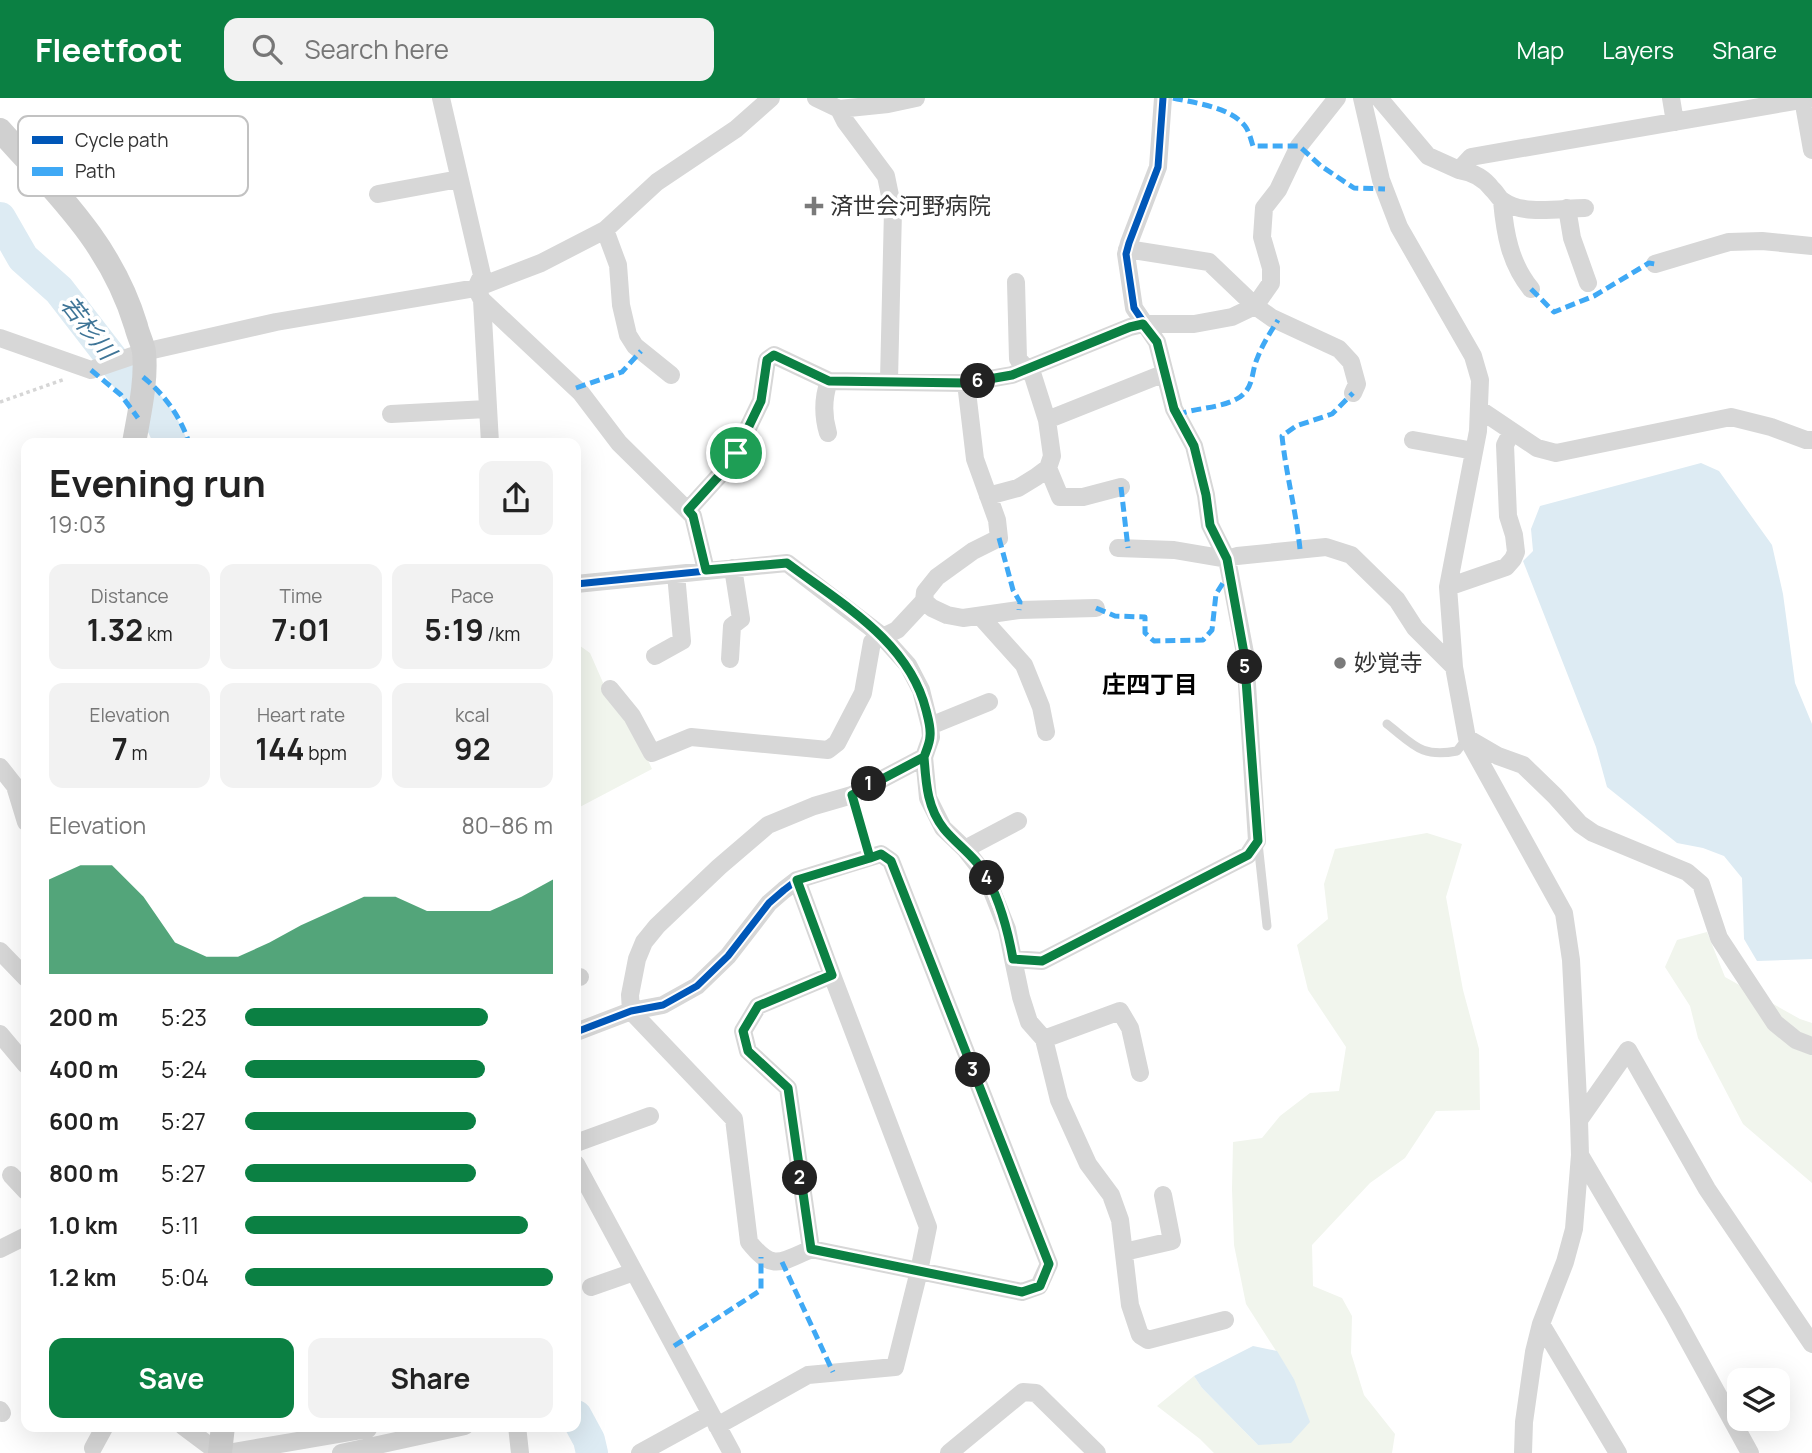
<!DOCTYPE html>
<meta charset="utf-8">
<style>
body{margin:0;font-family:Manrope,"Noto Sans JP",sans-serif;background:#f2f2f2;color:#222;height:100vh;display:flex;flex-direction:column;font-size:26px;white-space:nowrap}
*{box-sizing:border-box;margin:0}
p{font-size:23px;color:#767676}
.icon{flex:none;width:38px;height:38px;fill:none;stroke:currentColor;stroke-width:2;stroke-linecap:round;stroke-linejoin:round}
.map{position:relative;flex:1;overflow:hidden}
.sheet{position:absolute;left:21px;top:340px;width:560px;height:994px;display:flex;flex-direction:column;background:#fff;border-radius:14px;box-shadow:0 7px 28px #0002}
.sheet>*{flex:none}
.tools{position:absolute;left:1727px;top:1270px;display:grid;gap:14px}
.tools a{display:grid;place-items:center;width:63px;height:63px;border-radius:14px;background:#fff;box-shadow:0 7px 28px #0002;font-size:35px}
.pin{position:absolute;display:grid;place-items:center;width:60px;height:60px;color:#fff;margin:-30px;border:4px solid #fff;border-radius:50%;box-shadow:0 2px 7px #0007}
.km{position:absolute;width:35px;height:35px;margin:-18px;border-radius:50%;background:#222;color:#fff;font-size:19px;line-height:35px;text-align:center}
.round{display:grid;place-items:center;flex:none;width:74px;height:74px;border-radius:14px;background:#f2f2f2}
.overview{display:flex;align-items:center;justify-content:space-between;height:119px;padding:0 28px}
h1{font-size:38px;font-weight:700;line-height:52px}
.metrics{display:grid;grid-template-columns:repeat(3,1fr);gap:10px;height:119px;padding:7px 28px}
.metrics div{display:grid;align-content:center;border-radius:14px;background:#f2f2f2;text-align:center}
.metrics b{font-size:30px;font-weight:700}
.metrics small{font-size:19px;font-weight:400}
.metrics p{font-size:19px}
.chart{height:196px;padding:14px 28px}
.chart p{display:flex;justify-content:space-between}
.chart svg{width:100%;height:126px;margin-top:7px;fill:#0b8043;opacity:.7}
.cta{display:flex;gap:14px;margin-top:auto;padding:14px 28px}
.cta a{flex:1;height:80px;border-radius:14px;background:#0b8043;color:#fff;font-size:28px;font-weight:700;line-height:80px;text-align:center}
.cta a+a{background:#f2f2f2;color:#222}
ul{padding:0 28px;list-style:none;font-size:23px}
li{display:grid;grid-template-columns:112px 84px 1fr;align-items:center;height:52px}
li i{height:18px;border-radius:9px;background:#0b8043}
header{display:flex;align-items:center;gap:42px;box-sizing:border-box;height:98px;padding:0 35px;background:#0b8043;color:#fff}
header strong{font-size:33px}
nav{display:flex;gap:38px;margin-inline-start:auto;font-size:24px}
.search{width:490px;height:63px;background:#f2f2f2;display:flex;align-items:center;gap:18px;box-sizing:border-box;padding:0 24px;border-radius:14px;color:#767676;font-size:26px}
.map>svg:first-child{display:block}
.green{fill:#f1f5ed}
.water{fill:#ddebf3}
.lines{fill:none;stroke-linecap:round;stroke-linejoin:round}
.river{stroke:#ddebf3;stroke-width:32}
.path{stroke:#d6d6d6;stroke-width:3.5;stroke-dasharray:3.5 3.5;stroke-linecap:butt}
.service{stroke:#d7d7d7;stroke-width:9}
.minor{stroke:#d7d7d7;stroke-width:18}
.secondary{stroke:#d0d0d0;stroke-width:24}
.quiet{stroke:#3fa9f5;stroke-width:5;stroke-dasharray:10 5;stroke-linecap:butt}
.cycleway-casing{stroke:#fff;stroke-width:11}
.cycleway{stroke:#0057b8;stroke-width:7}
.route-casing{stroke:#fff;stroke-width:14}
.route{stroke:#0b8043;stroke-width:9}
.poi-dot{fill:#7a7a7a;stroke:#fff;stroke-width:2.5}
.labels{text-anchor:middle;stroke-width:7;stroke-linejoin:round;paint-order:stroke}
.poi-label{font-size:23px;fill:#333;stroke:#fff;text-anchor:start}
.water-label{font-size:24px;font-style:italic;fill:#3f7597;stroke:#fff}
.neighbourhood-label{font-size:24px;font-weight:bold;fill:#000;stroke:#fff}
.key{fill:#fff;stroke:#c2c2c2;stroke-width:2}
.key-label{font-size:19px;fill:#333}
</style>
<header>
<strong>Fleetfoot</strong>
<div class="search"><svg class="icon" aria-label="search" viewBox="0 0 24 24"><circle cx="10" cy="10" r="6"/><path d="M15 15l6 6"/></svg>Search here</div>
<nav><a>Map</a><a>Layers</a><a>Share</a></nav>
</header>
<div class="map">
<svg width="1812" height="1355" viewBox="0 0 1812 1355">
<rect width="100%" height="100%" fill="#fff"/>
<!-- green -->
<path class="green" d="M 576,545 L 590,555 L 608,596 L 629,620 L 652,671 L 576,711 Z
M 1427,735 L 1462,746 L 1446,799 L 1463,892 L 1479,951 L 1480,1012 L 1436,1013 L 1405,1060 L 1370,1085 L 1312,1147 L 1313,1188 L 1342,1200 L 1352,1218 L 1351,1255 L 1364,1297 L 1395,1336 L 1392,1355 L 1214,1355 L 1200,1341 L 1157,1308 L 1194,1278 L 1202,1290 L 1258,1347 L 1294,1281 L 1246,1206 L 1234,1147 L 1232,1091 L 1233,1044 L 1262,1040 L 1280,1018 L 1310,995 L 1339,993 L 1346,949 L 1308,892 L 1297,847 L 1328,821 L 1324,786 L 1335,751 Z
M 1707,834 L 1725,879 L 1800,921 L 1812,925 L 1812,1085 L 1743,1026 L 1698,940 L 1690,908 L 1665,869 L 1677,842 Z"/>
<!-- water -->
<path class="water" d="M 1701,365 L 1719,373 L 1772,447 L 1783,496 L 1795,585 L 1812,626 L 1812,861 L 1757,863 L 1744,841 L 1742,780 L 1724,758 L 1703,750 L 1677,745 L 1607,689 L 1596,649 L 1523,463 L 1533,453 L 1531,431 L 1540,408 Z
M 1253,1248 L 1277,1253 L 1294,1281 L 1310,1324 L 1291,1345 L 1258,1347 L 1202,1290 L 1194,1278 Z"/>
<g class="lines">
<!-- river -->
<path class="river" d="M 0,120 L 23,160 L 59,192 L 161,324 L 171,345
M 576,1318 L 589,1342 L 592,1355"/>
<!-- path -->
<path class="path" d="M 0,304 L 65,281
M 856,712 L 866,745"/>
<!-- service -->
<path class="service" d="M 1387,626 C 1414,647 1421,660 1457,653 L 1467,640
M 1258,745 L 1267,828"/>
<!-- minor -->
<path class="minor" d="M 441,0 L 482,177 L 476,190
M 816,0 L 839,11 L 888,6 L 916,0
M 1362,0 L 1381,82 L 1399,129 L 1473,258 L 1480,282 L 1478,333 L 1448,489 L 1454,569 L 1467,640 L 1564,815 L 1571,862 L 1579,1022 L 1580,1057 L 1574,1131 L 1565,1164 L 1541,1226 L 1534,1254 L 1524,1324 L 1523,1355
M 1379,0 L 1428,58 L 1459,72 L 1471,59 L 1812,0
M 1671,0 L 1675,24
M 1803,1 L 1812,52
M 839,11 L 845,23 L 886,78 L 893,112 L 889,282
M 1459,72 C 1472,74 1484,80 1492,91 C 1496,94 1499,101 1503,103 C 1524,118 1561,110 1585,110
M 46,84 L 165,58
M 378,96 L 459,81
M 1502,103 C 1505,136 1510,165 1531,191
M 1567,110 L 1572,140 L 1588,185
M 605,132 L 618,167 L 621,207 L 628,237 L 635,248 L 671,277
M 1127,151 L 1209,164 L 1255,208 L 1272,220 L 1339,251 L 1351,264 L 1357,286 L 1353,295
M 1655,166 L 1729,144 L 1762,143 L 1812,148
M 476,190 L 482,202 L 581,295 L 619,345 L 693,418 L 706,472
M 482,202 L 490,345
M 0,240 L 91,272 L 144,254 L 276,224 L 476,190 L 541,165 L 605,132 L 657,84 L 736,31 L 771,0
M 1479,311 L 1537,350 L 1556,355 L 1731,319 L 1771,329 L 1806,342 L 1812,342
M 391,316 L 487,311
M 1047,322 L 1165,275
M 828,335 C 823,318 823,300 829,283
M 1413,342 L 1474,353
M 1048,370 L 1060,399 L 1083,399 L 1121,389
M 988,398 L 1018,390 L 1036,379 L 1048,370 L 1052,358 L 1047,322 L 1033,278 L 1018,261 L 1016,184
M 688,412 L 727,369 L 736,355 L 761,303 L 767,262 L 774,257 L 829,283 L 966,285 L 1012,277 L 1130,229 L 1143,226 L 1194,226 L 1232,219 L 1255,208 L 1271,185 L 1271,170 L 1262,139 L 1264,110 L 1278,92 L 1299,48 L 1337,0
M 1118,450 L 1174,452 L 1227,461 L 1237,458 L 1326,449 L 1351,457 L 1397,502 L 1415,530 L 1454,569
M 576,486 L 787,465 L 882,538 L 908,567 L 921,592 L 930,628 L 931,639 L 924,659 L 928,700 L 943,730 L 965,751 L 986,778 L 1007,831 L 1013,861 L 1042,863 L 1248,757 L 1257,743 L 1245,555 L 1227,461 L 1210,427 L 1206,397 L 1194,348 L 1174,311 L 1157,244 L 1134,210 L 1126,156 L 1129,145 L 1158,69 L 1163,0
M 1448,489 L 1506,469 L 1513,461 L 1516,454 L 1514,437 L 1508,418 L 1505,347 L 1511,335
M 924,503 L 932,510 L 947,517 L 963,520 L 1019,512 L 1096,510
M 980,518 L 1024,567 L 1041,609 L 1046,634
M 655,558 L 682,543 L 676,476
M 730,561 L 732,528 L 741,521 L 733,470
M 610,591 L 632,618 L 652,655 L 691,639 L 828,652 L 837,645 L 863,595 L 872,544 L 897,532 L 924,503 L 925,494 L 937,479 L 973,453 L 999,440 L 997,422 L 975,361 L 966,285
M 930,628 L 989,604
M 1467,640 L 1498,658 L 1523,667 L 1555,698 L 1580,726 L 1593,735 L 1687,774 L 1701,786 L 1719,840 L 1775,925 L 1796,942 L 1812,948
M 0,669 L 15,688 L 26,724
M 965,751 L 1018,723
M 0,853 L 26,880
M 1013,861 L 1021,899 L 1029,924 L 1044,941 L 1059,1002 L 1088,1066 L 1111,1097 L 1120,1122 L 1130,1207 L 1140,1237 L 1148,1242 L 1225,1222
M 576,879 L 580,879
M 576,934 L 631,913 L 663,907 L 697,888 L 728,858 L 769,805 L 784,792 L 797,782 L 881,756 L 891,763 L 1049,1166 L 1039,1188 L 1022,1194 L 811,1151 L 788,990 L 748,953 L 743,933 L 758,908 L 832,877 L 797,782
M 0,936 L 26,967
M 1044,941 L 1120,913 L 1130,930 L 1140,975
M 1579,1022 L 1628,952 L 1707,1091 L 1812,1246
M 576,1045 L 650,1018
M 1580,1057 L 1673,1215 L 1750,1355
M 576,1066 L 732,1355
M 11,1077 L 26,1093
M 0,1151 L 26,1138
M 811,1151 C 780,1165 772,1173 749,1144 L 734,1021 L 631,913 L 630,897 L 637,861 L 644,844 L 657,828 L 719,769 L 768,727 L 814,708 L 852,697 L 924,659
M 1124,1154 L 1172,1143 L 1163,1097
M 591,1189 L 634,1174
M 1541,1226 L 1618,1355
M 0,1312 L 2,1315
M 183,1328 L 219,1355
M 517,1328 L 520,1355
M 717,1328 L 808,1277 L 895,1269 L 919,1173 L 928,1129 L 832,877
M 93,1350 L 105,1328
M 227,1355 L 368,1331 L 368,1328
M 341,1355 L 465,1328
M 640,1355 L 711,1316
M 949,1355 L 1023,1294 L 1036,1295 L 1097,1355"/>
<!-- secondary -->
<path class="secondary" d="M 0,32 C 56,95 111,145 136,228 C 138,237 143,246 144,254 C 147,283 139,316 134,345
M 220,1355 L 223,1328"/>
<!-- quiet -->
<path class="quiet" d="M 1173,0 C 1195,5 1230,9 1245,28 C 1249,33 1251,42 1253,48 L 1299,48 L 1321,68 L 1354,90 L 1385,91
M 1531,191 L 1554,214 L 1594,198 L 1649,165 L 1655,166
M 91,272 L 121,297 L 138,320
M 143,279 C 164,296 181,319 189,345
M 576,290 L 622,274 L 641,253
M 1177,317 C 1197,309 1221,311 1240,299 C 1254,289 1251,275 1257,261 C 1262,247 1270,235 1278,222
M 1121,389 L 1128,450
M 999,440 L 1013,492 L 1020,504 L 1019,512
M 1300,451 C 1296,413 1286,376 1282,338 L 1296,328 L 1332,316 L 1353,295
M 1096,510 L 1115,518 L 1145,519 L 1145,535 L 1154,543 L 1203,542 L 1212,532 L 1216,496 L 1228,477
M 782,1164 L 833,1274
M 674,1248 L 761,1192 L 761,1159"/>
<!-- cycleway casing -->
<g class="cycleway-casing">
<path id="cycleway" d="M 576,486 L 787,465 L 882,538 L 908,567 L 921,592 L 930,628 L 931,639 L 924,659 L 928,700 L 943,730 L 965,751 L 986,778 L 1007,831 L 1013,861 L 1042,863 L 1248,757 L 1257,743 L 1245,555 L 1227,461 L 1210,427 L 1206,397 L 1194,348 L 1174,311 L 1157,244 L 1134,210 L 1126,156 L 1129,145 L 1158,69 L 1163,0
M 576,934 L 631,913 L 663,907 L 697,888 L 728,858 L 769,805 L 784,792 L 797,782 L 881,756 L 891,763 L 1049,1166 L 1039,1188 L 1022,1194 L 811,1151 L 788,990 L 748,953 L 743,933 L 758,908 L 832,877 L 797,782"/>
</g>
<!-- cycleway -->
<use href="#cycleway" class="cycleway"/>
</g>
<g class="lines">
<!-- route casing -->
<g class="route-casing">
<path id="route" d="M 736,355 L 727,369 L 688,412 L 693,418 L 706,472 L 787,465 C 840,505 909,543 926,612 C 928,620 931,629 930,638 C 930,645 926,653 924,659 L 852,697 L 870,760 L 797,782 L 832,877 L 758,908 L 743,933 L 748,953 L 788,990 L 811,1151 L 1022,1194 L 1040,1188 L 1049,1166 L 891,763 L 881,756 L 870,760 L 852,697 L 924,659 C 926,685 927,710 944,731 C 957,747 977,760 987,779 C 1000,804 1008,833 1013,861 L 1042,863 L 1248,757 L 1258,743 L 1244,555 L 1227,461 L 1210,427 L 1206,397 L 1194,348 L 1174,311 L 1157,244 L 1143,226 L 1130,229 L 1012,277 L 966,285 L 829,283 L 774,257 L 767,262 L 761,303 L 736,355"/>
</g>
<!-- route -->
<use href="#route" class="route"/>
</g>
<!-- markers -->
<g class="poi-dot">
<path d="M810.5 97.5h7v7h7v7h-7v7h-7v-7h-7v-7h7z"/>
<circle cx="1340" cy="565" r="7"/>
</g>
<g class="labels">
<!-- poi labels -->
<g class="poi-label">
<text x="830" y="116">済世会河野病院</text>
<text x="1354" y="573">妙覚寺</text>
</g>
<!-- water labels -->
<g class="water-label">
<text transform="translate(88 230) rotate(52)" y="8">若杉川</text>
</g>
<!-- neighbourhood labels -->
<g class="neighbourhood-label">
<text x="1150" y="595">庄四丁目</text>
</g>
</g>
<!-- legend -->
<rect x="18" y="18" width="230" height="80" rx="10" class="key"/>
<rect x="32" y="38" width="31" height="8" fill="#0057b8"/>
<rect x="32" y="69" width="31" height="9" fill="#3fa9f5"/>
<g class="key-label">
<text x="75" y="49">Cycle path</text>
<text x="75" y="80">Path</text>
</g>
</svg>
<div class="tools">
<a><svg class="icon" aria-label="layers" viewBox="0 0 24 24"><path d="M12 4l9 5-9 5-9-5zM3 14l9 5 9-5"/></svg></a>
</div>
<div class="pin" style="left:736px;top:355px;background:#1e9e55"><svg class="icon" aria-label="arrive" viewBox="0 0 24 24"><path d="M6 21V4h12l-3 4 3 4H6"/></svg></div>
<b class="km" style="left:869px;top:686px">1</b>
<b class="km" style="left:800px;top:1080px">2</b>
<b class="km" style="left:973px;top:972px">3</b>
<b class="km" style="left:987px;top:780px">4</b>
<b class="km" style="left:1245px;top:569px">5</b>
<b class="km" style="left:978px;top:283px">6</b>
<section class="sheet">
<div class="overview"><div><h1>Evening run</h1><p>19:03</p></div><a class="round"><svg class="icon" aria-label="share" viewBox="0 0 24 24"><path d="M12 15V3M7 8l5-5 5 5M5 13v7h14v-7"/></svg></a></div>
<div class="metrics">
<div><p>Distance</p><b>1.32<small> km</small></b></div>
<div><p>Time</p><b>7:01</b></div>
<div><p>Pace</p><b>5:19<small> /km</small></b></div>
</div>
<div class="metrics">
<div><p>Elevation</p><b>7<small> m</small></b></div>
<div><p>Heart rate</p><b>144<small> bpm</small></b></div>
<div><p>kcal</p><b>92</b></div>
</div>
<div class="chart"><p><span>Elevation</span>80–86 m</p>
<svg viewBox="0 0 160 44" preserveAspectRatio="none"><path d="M0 44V11L10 6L20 6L30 17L40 33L50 38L60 38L70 33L80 27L90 22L100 17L110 17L120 22L130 22L140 22L150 17L160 11V44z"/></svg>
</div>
<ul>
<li><b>200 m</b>5:23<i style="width:79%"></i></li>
<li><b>400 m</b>5:24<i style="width:78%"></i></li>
<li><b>600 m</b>5:27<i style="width:75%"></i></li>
<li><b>800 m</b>5:27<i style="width:75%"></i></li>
<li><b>1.0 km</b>5:11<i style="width:92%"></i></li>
<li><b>1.2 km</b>5:04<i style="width:100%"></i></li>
</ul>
<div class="cta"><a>Save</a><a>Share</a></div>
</section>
</div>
